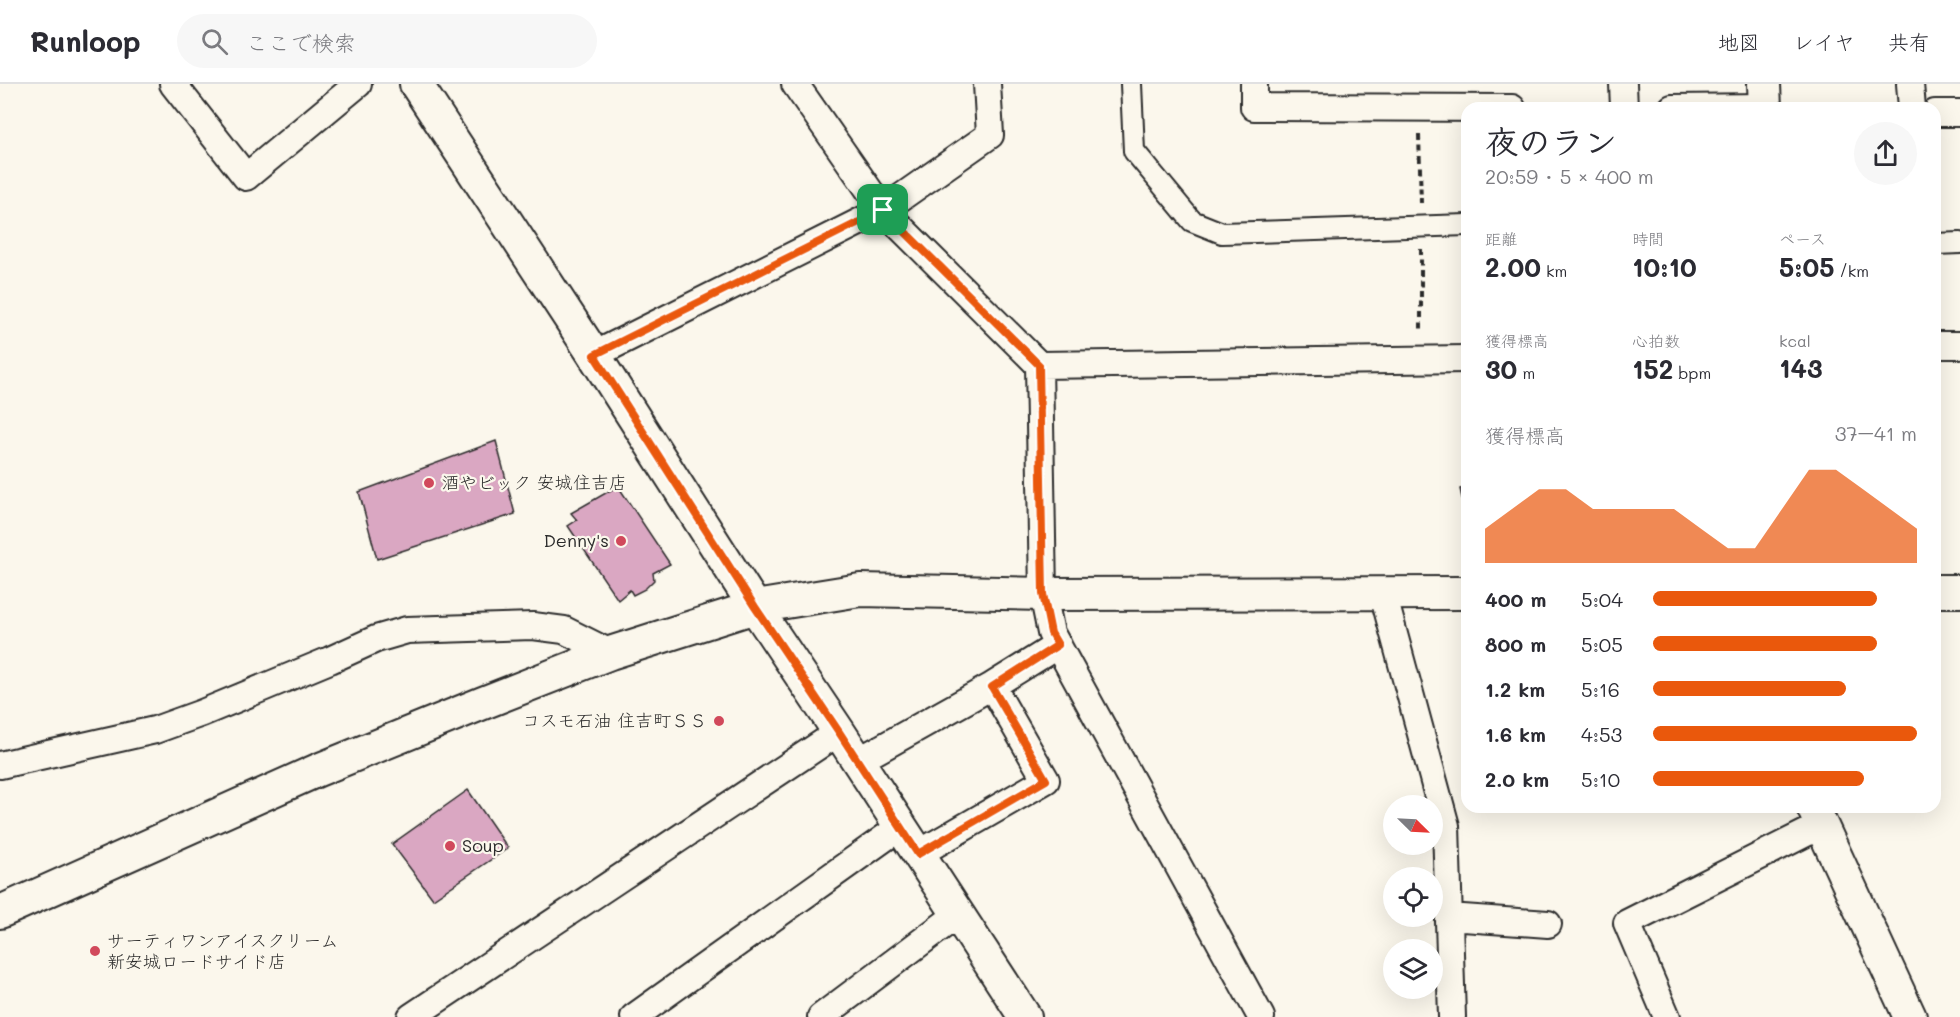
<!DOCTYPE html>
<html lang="ja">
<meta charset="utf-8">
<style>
body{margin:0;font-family:Mali,"Klee One",sans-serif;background:#f7f7f7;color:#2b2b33;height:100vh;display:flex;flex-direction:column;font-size:22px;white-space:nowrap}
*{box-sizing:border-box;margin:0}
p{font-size:20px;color:#7c7c81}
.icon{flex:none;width:33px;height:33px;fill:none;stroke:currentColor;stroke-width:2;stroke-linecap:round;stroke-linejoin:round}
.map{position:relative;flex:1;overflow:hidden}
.details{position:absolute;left:1461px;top:18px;width:480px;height:711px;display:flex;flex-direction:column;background:#fff;border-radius:18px;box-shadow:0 6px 24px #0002}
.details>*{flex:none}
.needle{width:39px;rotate:114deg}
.controls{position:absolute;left:1383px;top:711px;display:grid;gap:12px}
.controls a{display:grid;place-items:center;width:60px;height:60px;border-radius:50%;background:#fff;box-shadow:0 6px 24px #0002;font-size:30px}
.pin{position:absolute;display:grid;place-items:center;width:51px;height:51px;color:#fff;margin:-26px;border-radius:12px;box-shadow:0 3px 9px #0006}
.round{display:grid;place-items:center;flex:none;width:63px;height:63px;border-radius:32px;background:#f7f7f7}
.head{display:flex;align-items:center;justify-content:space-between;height:102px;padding:0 24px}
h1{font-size:33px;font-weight:700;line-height:45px}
.metrics{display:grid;grid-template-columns:repeat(3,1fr);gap:9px;height:102px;padding:6px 24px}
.metrics div{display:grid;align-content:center}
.metrics b{font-size:26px;font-weight:700}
.metrics small{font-size:16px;font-weight:400}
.metrics p{font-size:16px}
.chart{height:168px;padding:12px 24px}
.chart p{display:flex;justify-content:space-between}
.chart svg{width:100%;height:108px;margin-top:6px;fill:#ea580c;opacity:.7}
ul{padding:0 24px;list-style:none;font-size:20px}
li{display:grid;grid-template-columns:96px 72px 1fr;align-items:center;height:45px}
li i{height:15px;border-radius:8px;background:#ea580c}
header{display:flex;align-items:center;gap:36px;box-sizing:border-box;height:84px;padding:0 30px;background:#fff;border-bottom:2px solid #e1e1e2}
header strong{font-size:28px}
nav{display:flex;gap:33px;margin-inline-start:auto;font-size:21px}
.search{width:420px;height:54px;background:#f7f7f7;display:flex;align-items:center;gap:15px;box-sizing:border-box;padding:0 21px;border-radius:33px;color:#7c7c81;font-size:22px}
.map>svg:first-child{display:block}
.building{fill:#daa7c2;stroke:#2b2b2b;stroke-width:1.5}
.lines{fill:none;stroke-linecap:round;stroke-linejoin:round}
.pedestrian-casing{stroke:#2b2b2b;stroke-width:24}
.minor-casing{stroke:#2b2b2b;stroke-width:30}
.tertiary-casing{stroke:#2b2b2b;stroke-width:36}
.path{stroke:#2b2b2b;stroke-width:4;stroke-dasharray:6 4.5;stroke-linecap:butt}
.pedestrian{stroke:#fbf7ec;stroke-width:20}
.minor{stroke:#fbf7ec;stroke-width:26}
.tertiary{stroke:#fbf7ec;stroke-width:32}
.route-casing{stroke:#fff;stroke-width:12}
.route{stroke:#ea580c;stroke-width:8}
.poi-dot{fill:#d1495b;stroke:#fbf7ec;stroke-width:2}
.labels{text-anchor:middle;stroke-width:4.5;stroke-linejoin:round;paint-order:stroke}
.poi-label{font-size:18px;fill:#2b2b2b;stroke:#fbf7ec;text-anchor:start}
</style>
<header>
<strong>Runloop</strong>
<div class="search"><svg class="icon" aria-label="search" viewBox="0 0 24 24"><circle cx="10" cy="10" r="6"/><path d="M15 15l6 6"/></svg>ここで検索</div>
<nav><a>地図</a><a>レイヤ</a><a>共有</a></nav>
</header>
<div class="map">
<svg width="1960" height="933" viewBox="0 0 1960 933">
<rect width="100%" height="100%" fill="#fbf7ec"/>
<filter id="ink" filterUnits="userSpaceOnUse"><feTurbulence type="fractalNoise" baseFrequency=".0167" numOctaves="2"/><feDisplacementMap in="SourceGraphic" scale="12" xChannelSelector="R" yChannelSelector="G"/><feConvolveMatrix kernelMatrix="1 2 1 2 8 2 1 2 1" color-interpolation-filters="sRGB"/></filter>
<g filter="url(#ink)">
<!-- building -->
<path class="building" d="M 496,357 L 515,430 L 377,475 L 359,408 Z
M 618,402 L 670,480 L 653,489 L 654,496 L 645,505 L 633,511 L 630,506 L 618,516 L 568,442 L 577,436 L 571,429 Z
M 1467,403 L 1467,437 L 1460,405 Z
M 468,706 L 508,764 L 433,815 L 392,760 Z"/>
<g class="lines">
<!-- pedestrian casing -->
<g class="pedestrian-casing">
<path id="pedestrian" d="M 1131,0 L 1134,67 L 1192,137 L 1222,149 L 1467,141
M 1935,160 L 1960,159"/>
</g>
<!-- minor casing -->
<g class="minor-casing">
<path id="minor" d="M 173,0 L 246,93 L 358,0
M 795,0 L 883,126 L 1039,281 L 1043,510 L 1051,549 L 1261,933
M 1254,0 L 1254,23 L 1512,24
M 1623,0 L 1624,24
M 1910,0 L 1912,24
M 1672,24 L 1765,23
M 1935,29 L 1960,29
M 1935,261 L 1960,261
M 594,271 L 883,126 L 990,51 L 987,0
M 1039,281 L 1467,275
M 1383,510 L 1446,742 L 1452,933
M 858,677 L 992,602 L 1058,561
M 0,681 L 155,646 L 202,629 L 330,576 L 376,555 L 407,546 L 533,542 L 564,546 L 610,569
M 918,770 L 1046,696 L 992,602
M 1449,833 L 1548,840
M 411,933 L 839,648
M 634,933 L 900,743
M 821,933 L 957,831
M 1667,933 L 1627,839 L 1822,741"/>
</g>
<!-- tertiary casing -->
<g class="tertiary-casing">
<path id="tertiary" d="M 416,0 L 594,271 L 755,523 L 839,648 L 1025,933
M 1764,0 L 1765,24
M 1935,507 L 1960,507
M 1813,723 L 1910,933
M 0,828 L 318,686 L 483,619 L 610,569 L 755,523 L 860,506 L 1043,510 L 1467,509"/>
</g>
<!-- path -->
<path class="path" d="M 1419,51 L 1421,119
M 1421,165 L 1421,248"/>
<!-- pedestrian -->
<use href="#pedestrian" class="pedestrian"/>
<!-- minor -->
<use href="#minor" class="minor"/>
<!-- tertiary -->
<use href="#tertiary" class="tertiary"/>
</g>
</g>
<g class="lines" filter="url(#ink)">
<!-- route casing -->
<g class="route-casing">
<path id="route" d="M 883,126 L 1039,281 L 1043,510 L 1051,549 L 1058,561 L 992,603 L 1046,696 L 918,770 L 839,648 L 755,523 L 594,271 Z"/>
</g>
<!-- route -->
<use href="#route" class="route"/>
</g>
<!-- markers -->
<g class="poi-dot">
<circle cx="429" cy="399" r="6"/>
<circle cx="621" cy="457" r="6"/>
<circle cx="719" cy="637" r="6"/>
<circle cx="450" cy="762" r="6"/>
<circle cx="95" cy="867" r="6"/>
</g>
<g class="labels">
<!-- poi labels -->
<g class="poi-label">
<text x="441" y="405">酒やビック 安城住吉店</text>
<text x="609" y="463" text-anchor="end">Denny's</text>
<text x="707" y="643" text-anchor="end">コスモ石油 住吉町ＳＳ</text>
<text x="462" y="768">Soup</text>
<text x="107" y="863">サーティワンアイスクリーム<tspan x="107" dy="21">新安城ロードサイド店</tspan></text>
</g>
</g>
</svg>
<div class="controls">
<a><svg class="needle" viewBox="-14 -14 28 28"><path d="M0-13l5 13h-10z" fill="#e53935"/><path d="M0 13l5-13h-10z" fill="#7c7c81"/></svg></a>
<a><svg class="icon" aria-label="locate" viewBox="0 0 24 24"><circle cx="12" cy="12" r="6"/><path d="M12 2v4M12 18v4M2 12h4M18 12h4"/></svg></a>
<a><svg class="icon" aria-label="layers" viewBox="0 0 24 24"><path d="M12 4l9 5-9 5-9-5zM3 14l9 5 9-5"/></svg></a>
</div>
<div class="pin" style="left:883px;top:126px;background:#1e9e55"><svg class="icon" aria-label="arrive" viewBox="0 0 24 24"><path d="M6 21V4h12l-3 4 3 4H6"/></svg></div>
<section class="details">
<div class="head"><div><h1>夜のラン</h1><p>20:59 · 5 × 400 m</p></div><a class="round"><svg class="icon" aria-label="share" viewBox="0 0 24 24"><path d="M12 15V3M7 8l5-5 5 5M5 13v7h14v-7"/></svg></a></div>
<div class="metrics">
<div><p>距離</p><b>2.00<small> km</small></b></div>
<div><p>時間</p><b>10:10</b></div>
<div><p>ペース</p><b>5:05<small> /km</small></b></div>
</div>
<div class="metrics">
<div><p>獲得標高</p><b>30<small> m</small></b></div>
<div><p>心拍数</p><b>152<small> bpm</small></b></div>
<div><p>kcal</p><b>143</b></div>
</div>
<div class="chart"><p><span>獲得標高</span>37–41 m</p>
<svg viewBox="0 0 160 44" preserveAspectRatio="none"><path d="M0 44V30L10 22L20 14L30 14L40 22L50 22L60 22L70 22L80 30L90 38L100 38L110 22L120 6L130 6L140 14L150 22L160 30V44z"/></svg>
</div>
<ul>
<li><b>400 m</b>5:04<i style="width:85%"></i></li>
<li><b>800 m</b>5:05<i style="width:85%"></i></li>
<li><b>1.2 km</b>5:16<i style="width:73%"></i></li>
<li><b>1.6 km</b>4:53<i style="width:100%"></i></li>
<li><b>2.0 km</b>5:10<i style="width:80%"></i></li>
</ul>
</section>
</div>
